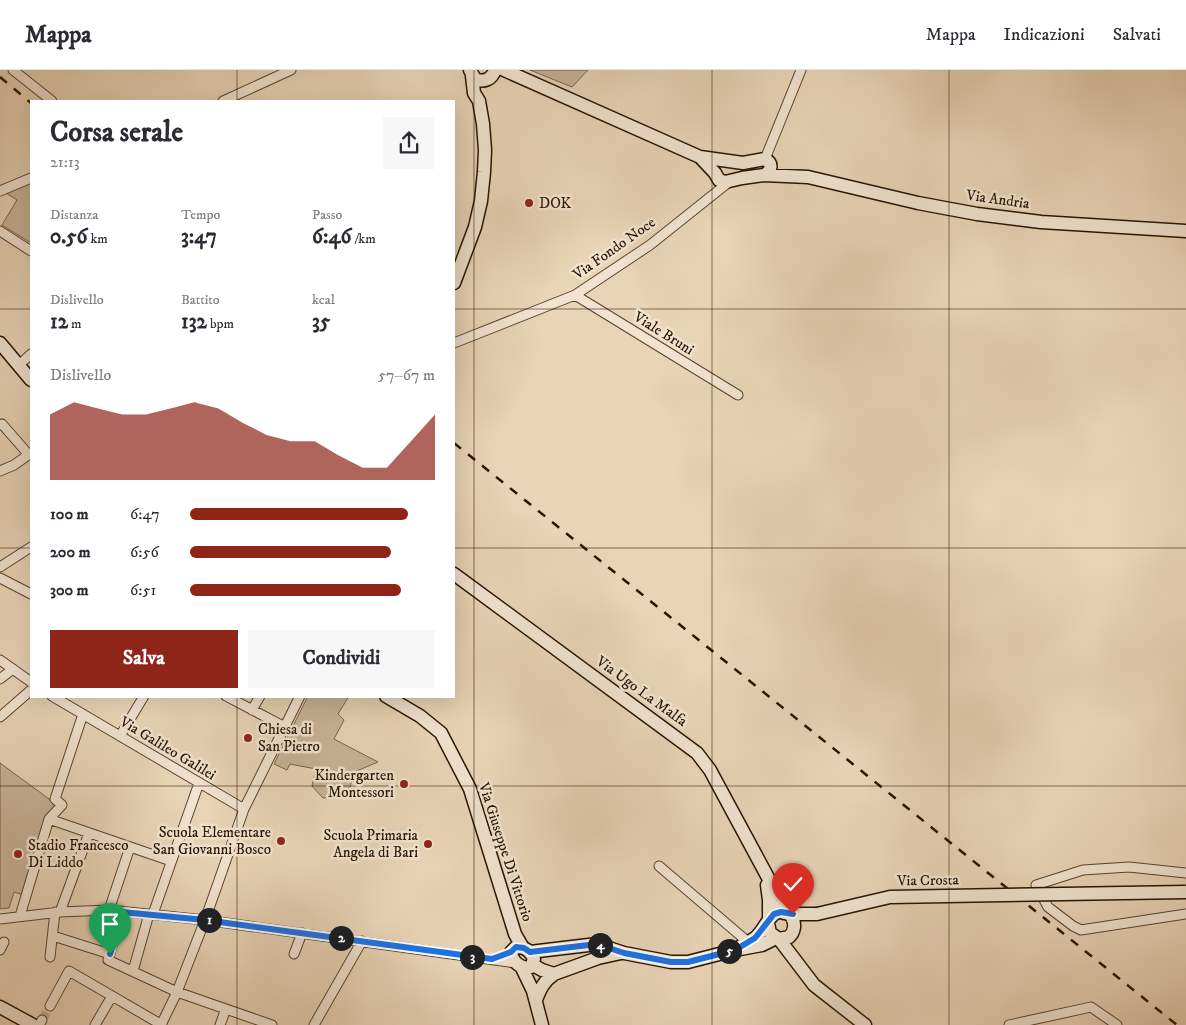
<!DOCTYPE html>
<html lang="it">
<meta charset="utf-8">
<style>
body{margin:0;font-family:"IM FELL DW Pica",serif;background:#f7f7f7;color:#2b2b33;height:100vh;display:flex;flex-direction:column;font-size:19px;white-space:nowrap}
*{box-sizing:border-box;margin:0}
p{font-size:16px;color:#7c7c81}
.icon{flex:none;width:28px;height:28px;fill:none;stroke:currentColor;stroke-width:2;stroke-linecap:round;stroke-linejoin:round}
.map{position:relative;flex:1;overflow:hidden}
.details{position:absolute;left:30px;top:30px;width:425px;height:598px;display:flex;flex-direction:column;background:#fff;border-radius:0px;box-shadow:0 5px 20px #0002}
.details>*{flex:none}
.pin{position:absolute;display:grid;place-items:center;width:42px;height:42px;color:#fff;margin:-51px -21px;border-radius:50% 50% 50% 0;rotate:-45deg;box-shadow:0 0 5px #0007}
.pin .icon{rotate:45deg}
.km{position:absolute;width:25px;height:25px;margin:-12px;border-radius:50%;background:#222;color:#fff;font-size:14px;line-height:25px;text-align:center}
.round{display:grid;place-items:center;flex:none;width:52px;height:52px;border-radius:0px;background:#f7f7f7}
.summary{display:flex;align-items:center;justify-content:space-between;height:85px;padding:0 20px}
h1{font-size:28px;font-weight:700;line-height:38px}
.stats{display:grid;grid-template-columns:repeat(3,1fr);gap:8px;height:85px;padding:5px 20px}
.stats div{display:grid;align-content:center}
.stats b{font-size:21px;font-weight:700}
.stats small{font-size:14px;font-weight:400}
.stats p{font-size:14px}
.chart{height:140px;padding:10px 20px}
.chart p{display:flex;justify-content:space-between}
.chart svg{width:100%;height:90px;margin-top:5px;fill:#8f2418;opacity:.7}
.button{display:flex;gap:10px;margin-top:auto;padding:10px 20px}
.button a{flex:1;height:58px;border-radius:0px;background:#8f2418;color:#fff;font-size:20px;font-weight:700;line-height:58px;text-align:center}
.button a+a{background:#f7f7f7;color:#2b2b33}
ul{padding:0 20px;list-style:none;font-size:16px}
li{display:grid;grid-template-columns:80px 60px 1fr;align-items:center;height:38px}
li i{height:12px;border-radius:6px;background:#8f2418}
header{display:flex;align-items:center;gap:30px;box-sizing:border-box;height:70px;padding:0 25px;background:#fff;border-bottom:1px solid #e1e1e2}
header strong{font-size:24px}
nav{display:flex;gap:28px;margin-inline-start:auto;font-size:18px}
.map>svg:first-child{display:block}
.green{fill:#c8b398;stroke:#78644c}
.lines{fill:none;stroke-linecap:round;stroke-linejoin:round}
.street-tunnel{stroke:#c2ae92;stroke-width:9;stroke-dasharray:9 4.5;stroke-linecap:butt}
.street-casing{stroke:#58442e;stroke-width:11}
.secondary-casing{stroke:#281400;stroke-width:15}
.street{stroke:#f1e3d0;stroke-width:9}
.secondary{stroke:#f1e3d0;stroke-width:12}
.rail{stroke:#281400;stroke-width:2.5;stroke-dasharray:9 9;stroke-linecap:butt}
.secondary-bridge-casing{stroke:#281400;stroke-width:15;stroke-linecap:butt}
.secondary-bridge{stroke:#f1e3d0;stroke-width:12}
.route-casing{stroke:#fff;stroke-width:10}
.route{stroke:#1a73e8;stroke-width:6}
.grid{fill:none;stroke:#281400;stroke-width:1;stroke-opacity:0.55}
.poi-dot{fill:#8f2418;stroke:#f1e3d0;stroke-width:2}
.labels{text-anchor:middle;stroke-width:5;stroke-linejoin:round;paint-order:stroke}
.street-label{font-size:15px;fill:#281400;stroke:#f1e3d0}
.poi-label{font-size:15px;fill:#281400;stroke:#f1e3d0;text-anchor:start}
</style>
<header>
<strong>Mappa</strong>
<nav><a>Mappa</a><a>Indicazioni</a><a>Salvati</a></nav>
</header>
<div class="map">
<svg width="1186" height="955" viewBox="0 0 1186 955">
<rect width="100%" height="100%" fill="#e9d4b7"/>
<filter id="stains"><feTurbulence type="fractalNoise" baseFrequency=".004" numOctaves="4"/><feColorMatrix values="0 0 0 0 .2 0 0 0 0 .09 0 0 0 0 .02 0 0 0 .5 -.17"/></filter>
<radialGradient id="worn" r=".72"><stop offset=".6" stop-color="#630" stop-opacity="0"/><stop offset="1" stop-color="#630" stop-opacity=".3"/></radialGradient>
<!-- green -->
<path class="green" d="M 530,0 L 588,0 L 572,17 Z
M 31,113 L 31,173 L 2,155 L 17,130 L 6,123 Z
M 308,626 L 349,626 L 338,644 L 344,650 L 334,669 L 378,692 L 352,703 C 352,714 350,728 335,728 C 331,728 328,727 323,728 L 312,716 L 316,699 L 290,694 L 287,700 L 274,694 Z
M 0,693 L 56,734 L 47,745 L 23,825 L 14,822 L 9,838 L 0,839 Z"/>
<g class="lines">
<!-- street-tunnel -->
<path class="street-tunnel" d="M 42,950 L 50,936"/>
<!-- street casing -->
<g class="street-casing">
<path id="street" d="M 13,0 L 52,31
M 223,31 L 291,0
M 765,89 L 801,0
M 0,121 L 31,108
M 0,161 L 31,181
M 575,225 L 738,325
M 454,273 L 575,225 L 650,175 L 729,112
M 19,295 L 31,284
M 0,355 L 2,354 L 29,385
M 0,401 L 14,395 L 31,383
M 0,497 L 31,477
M 0,508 L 31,524
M 0,590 L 31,612
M 0,609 L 13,599
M 52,626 L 244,739
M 226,626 L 285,657
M 252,640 L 260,626
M 0,647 L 31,620
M 120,666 L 144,626
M 49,749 L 171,791
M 659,796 L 748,872
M 1186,803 L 1129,797 L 1083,800 L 1036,815 L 1048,837 L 1073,856 L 1081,860 L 1186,844
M 109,840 L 130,777
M 122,841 L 108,890 L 177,922 L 272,955
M 60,842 L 89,763
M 153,844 L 199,713
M 20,846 L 49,749 L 62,735 L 55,729 L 83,644
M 0,849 L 60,842 L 109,840 L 205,850 L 515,893
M 53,866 L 110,884
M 0,880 L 4,872
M 294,884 L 302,863
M 50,887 L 55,842
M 133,901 L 149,844
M 50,936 L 69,901 L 162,955
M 39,955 L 42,950
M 95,955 L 112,926
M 161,955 L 177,922 L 205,850 L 244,739 L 300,626
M 220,955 L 226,939
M 314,955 L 362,871
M 1009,955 L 1091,937 L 1117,955"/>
</g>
<!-- secondary casing -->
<g class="secondary-casing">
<path id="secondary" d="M 470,0 L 475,9 C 484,13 492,9 495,0
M 504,0 L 700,87 L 743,93 L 765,89 C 773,93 772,101 764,105
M 700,87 L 715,103 L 719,110 L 725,112 L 742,108 L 764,105 L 808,107 L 918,133 L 977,144 L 1041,152 L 1186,161
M 454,213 L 475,157 L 481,131 L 484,102 L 485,80 L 483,54 L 479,31 L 474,23 L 472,6
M 0,273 L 31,310
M 454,504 L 697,683 L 710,700 L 772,815 L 784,843
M 386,626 L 420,646 L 441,663 L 470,719 L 515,864 L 523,878
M 767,815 L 769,830 L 769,850
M 788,844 L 817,844
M 779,869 L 814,915 L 865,955
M 741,876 C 746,873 751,871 755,868 C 763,862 768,847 776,843 C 792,836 800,857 789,867 L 779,869 L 770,863 L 768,853
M 516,877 C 525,876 531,882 534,889 L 531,897 C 522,900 512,892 511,882 Z
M 530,882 L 597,874 L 624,883 L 671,892 L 688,892 L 735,880 L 762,875 L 776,868
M 533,895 L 542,900 L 554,904 L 598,888 L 621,883
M 521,896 L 533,921 L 542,955
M 536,930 C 540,919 544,911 554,904
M 0,937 L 33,955"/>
</g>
<!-- street -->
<use href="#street" class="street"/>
<!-- secondary -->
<use href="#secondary" class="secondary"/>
<!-- rail -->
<path class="rail" d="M 0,7 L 31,33
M 454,373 L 1177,955"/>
<!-- secondary-bridge casing -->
<g class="secondary-bridge-casing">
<path id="secondary-bridge" d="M 817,844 L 890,827 L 1186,822"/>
</g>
<!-- secondary-bridge -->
<use href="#secondary-bridge" class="secondary-bridge"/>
</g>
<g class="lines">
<!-- route casing -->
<g class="route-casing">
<path id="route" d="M 110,884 L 122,842 L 205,850 L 492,889 L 511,882 L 516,877 L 524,878 L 530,882 L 597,874 L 624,883 L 671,892 L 688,892 L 735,880 L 755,868 L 774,844 L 781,842 L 793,844"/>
</g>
<!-- route -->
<use href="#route" class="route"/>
</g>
<!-- grid -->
<path class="grid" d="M 237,0 L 237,31M 474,0 L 474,955M 712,0 L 712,955M 949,0 L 949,955M 0,239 L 31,239M 454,239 L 1186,239M 0,478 L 31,478M 454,478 L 1186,478M 237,626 L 237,955M 0,716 L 1186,716"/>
<!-- markers -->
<g class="poi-dot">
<circle cx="529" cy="133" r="5"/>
<circle cx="248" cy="668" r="5"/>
<circle cx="404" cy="714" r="5"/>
<circle cx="281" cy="771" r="5"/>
<circle cx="428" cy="774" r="5"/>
<circle cx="18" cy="784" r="5"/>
</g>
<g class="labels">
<!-- street labels -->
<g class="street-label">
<text transform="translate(998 129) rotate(8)" y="5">Via Andria</text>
<text transform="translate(614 178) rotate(-35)" y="5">Via Fondo Noce</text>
<text transform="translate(664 263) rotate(32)" y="5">Viale Bruni</text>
<text transform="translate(642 621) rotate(36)" y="5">Via Ugo La Malfa</text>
<text transform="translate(168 678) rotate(31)" y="5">Via Galileo Galilei</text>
<text transform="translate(506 782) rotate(72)" y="5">Via Giuseppe Di Vittorio</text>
<text transform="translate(928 810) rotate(-1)" y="5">Via Crosta</text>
</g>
<!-- poi labels -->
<g class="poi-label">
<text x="539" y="138">DOK</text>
<text x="258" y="664">Chiesa di<tspan x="258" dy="17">San Pietro</tspan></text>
<text x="394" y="710" text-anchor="end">Kindergarten<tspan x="394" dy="17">Montessori</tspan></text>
<text x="271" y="767" text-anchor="end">Scuola Elementare<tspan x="271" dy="17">San Giovanni Bosco</tspan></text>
<text x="418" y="770" text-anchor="end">Scuola Primaria<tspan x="418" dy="17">Angela di Bari</tspan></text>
<text x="28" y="780">Stadio Francesco<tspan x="28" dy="17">Di Liddo</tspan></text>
</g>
</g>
<rect width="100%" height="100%" filter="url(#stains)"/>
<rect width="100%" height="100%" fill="url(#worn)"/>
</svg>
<div class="pin" style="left:110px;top:884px;background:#1e9e55"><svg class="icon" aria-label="arrive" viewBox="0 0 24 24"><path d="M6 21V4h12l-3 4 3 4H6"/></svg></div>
<div class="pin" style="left:793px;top:844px;background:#d93025"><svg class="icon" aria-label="check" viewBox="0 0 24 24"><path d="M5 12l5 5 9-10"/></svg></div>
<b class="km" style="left:209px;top:850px">1</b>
<b class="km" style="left:341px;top:868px">2</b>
<b class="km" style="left:472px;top:887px">3</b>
<b class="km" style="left:600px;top:875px">4</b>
<b class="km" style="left:729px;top:881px">5</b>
<section class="details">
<div class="summary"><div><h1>Corsa serale</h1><p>21:13</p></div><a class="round"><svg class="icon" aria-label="share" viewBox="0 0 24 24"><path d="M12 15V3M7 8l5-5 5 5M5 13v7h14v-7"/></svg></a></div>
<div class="stats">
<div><p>Distanza</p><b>0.56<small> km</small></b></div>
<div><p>Tempo</p><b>3:47</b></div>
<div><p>Passo</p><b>6:46<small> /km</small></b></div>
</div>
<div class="stats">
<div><p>Dislivello</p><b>12<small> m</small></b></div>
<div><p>Battito</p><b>132<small> bpm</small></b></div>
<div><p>kcal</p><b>35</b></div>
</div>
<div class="chart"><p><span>Dislivello</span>57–67 m</p>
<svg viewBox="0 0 160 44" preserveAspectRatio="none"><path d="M0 44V12L10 6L20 9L30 12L40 12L50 9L60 6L70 9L80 16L90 22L100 25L110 25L120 32L130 38L140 38L150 25L160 12V44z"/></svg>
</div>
<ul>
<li><b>100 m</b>6:47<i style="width:89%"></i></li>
<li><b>200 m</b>6:56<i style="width:82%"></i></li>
<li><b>300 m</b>6:51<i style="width:86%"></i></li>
</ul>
<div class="button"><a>Salva</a><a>Condividi</a></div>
</section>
</div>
